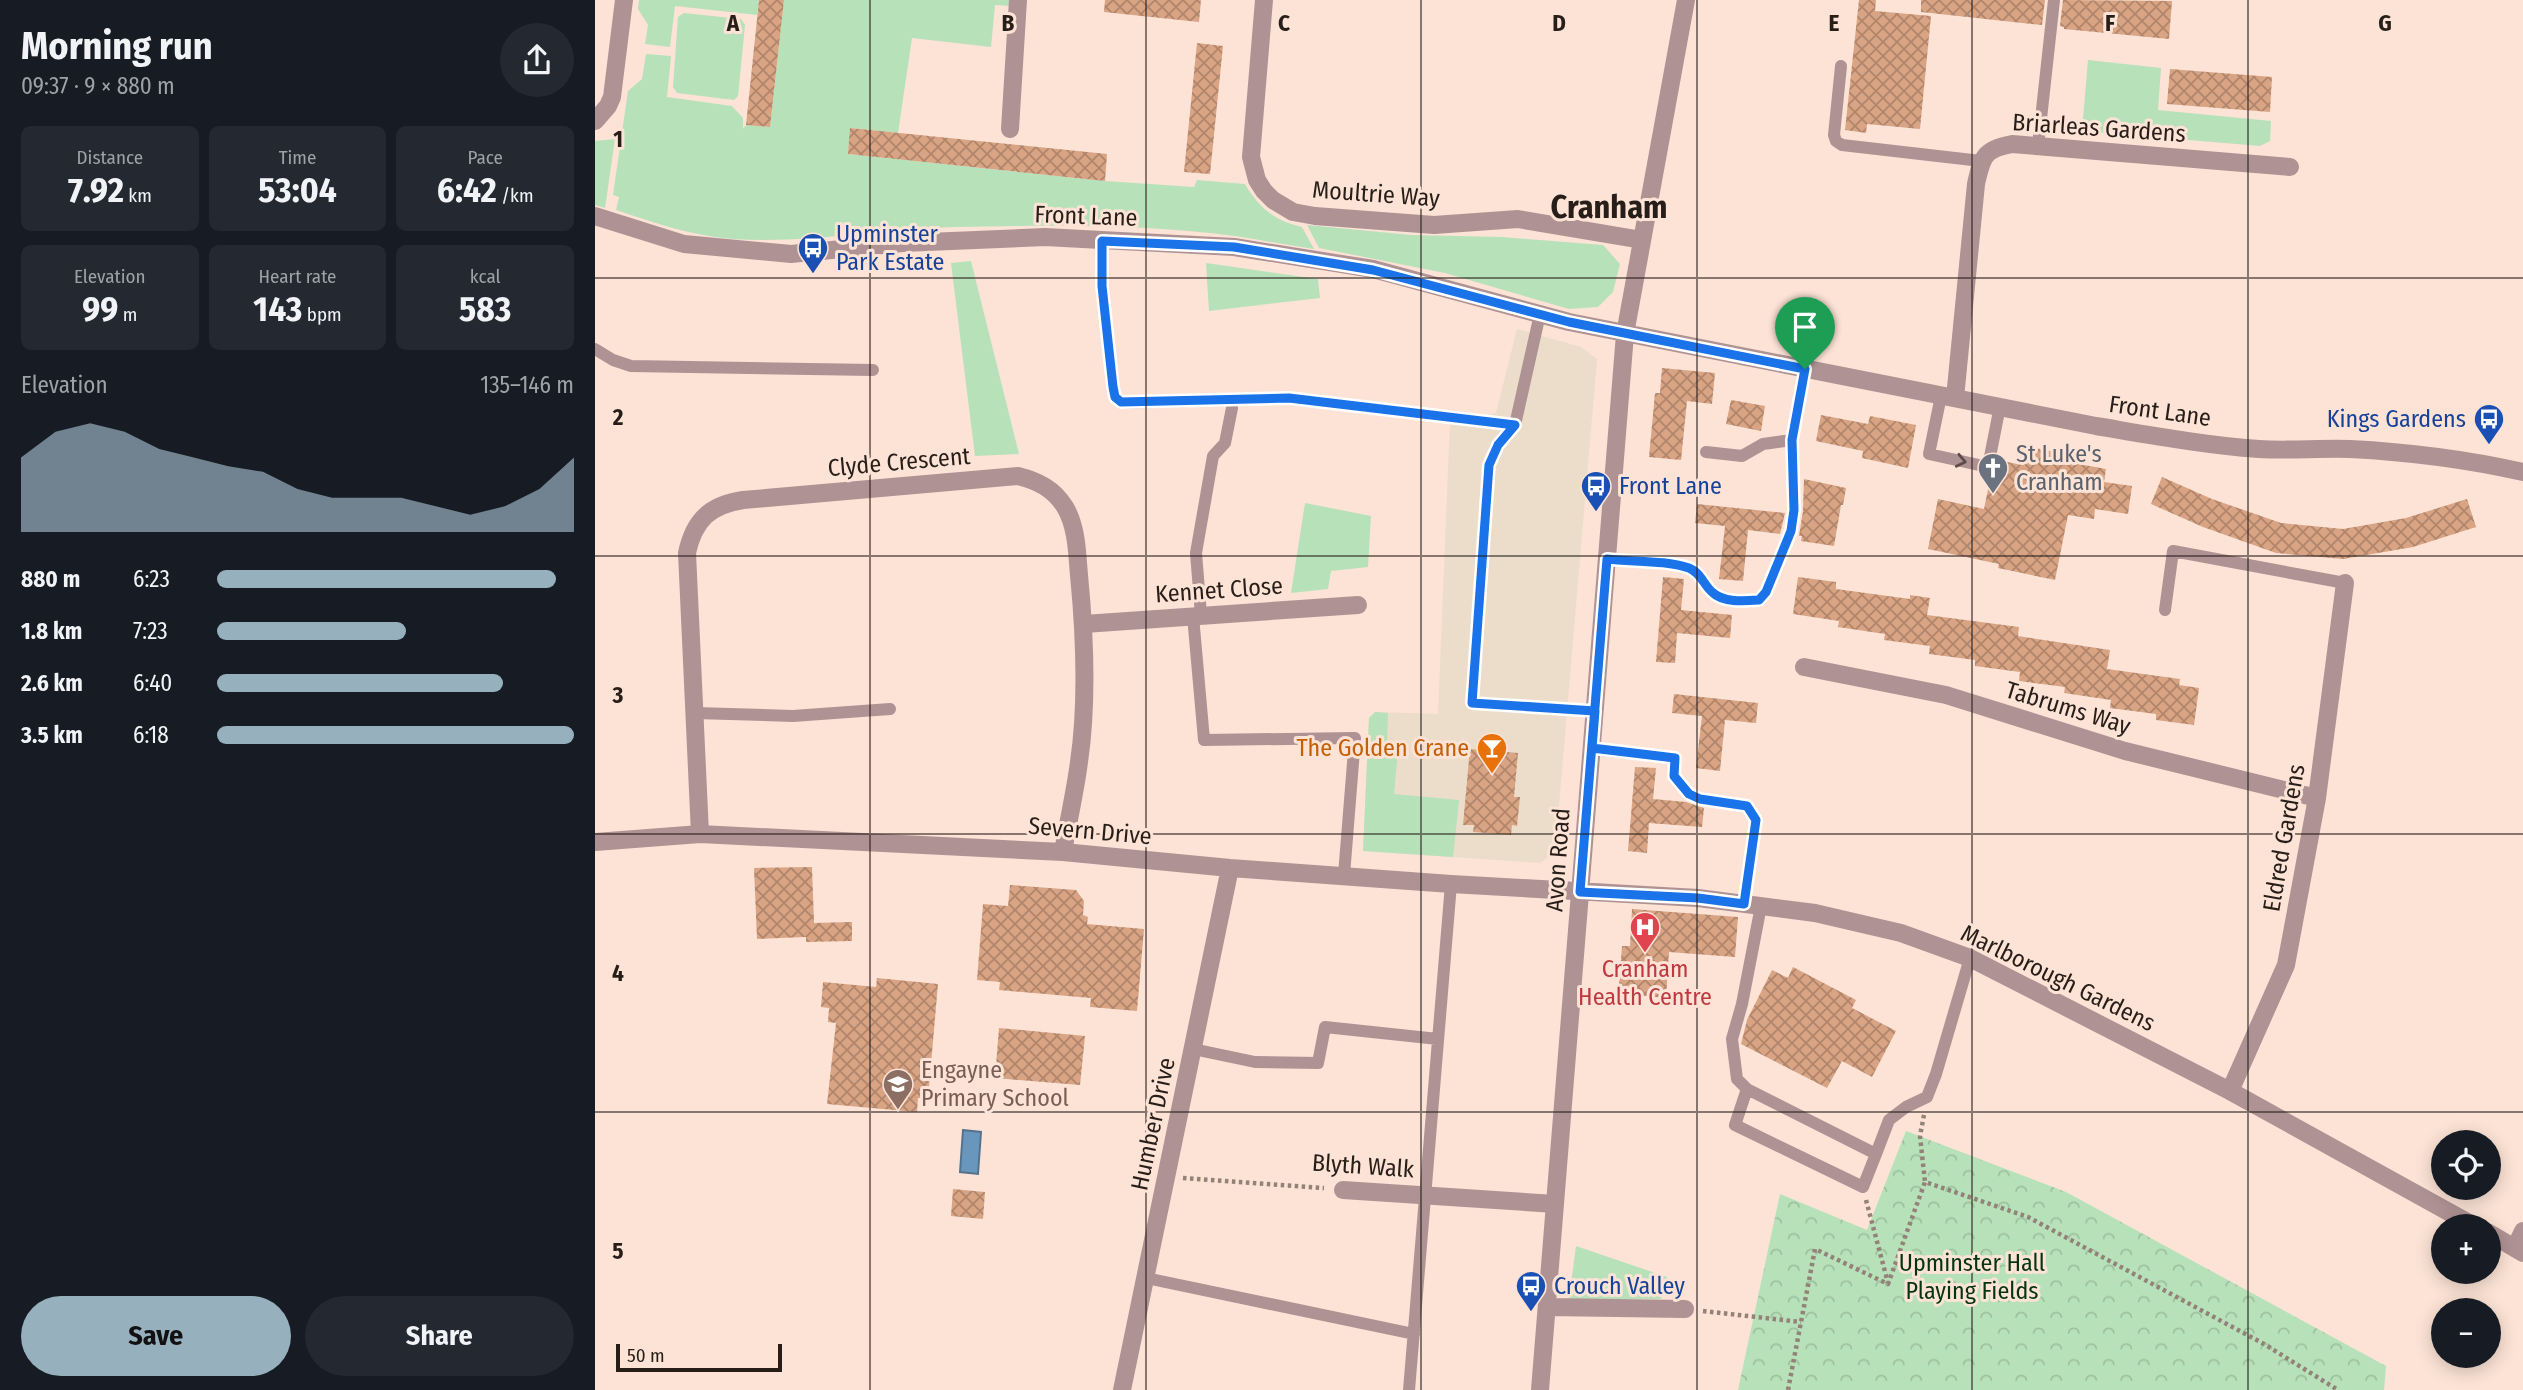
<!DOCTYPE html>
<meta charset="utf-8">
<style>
body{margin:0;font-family:"Fira Sans Condensed",sans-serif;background:#242831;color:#f1f3f6;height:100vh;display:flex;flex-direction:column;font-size:26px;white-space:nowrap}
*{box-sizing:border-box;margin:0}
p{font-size:23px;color:#9ea1a6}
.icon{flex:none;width:38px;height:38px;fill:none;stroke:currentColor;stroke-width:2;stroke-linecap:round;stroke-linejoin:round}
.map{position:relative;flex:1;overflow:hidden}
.sheet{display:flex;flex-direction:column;background:#171b24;width:595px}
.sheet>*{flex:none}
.buttons{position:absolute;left:1836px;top:1130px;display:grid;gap:14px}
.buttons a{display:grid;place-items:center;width:70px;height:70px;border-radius:50%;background:#171b24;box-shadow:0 4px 18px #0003;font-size:35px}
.scale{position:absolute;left:21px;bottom:18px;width:166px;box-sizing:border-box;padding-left:7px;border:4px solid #271e19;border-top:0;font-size:19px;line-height:24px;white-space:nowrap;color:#271e19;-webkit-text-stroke:5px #fce3d5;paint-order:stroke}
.pin{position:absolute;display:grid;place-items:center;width:60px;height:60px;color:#fff;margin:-72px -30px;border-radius:50% 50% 50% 0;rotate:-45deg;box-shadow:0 0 7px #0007}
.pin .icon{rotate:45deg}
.round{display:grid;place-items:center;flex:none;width:74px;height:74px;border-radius:37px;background:#242831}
.headline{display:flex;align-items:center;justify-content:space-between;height:119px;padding:0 21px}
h1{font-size:38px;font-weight:700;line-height:52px}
.stats{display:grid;grid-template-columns:repeat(3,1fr);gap:10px;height:119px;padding:7px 21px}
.stats div{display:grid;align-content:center;border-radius:10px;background:#242831;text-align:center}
.stats b{font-size:35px;font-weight:700}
.stats small{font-size:19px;font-weight:400}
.stats p{font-size:19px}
.chart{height:196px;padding:14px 21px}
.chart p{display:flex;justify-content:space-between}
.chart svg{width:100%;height:126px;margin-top:7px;fill:#97b0be;opacity:.7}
.primary-button{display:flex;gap:14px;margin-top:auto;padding:14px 21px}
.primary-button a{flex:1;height:80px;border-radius:42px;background:#97b0be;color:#111;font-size:28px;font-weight:700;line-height:80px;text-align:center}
.primary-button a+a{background:#242831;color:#f1f3f6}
ul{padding:0 21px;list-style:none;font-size:23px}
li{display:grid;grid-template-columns:112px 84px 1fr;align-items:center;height:52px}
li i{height:18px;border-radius:9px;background:#97b0be}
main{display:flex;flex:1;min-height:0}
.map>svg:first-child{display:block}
.commercial{fill:#ebddc9}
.grass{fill:#b7e1b9}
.park{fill:url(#park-crowns)}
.water{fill:#6996bd;stroke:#55728c;stroke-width:2}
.building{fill:url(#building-cross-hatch)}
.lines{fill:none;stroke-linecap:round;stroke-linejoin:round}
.path{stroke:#938278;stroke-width:4.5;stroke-dasharray:3.5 3.5;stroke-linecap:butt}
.service{stroke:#af9294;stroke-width:12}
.minor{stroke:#af9294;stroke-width:18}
.oneway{stroke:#5d4c4a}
.route-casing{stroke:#fff;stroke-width:14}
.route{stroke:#1a73e8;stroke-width:9}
.grid{fill:none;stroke:#271e19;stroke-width:2;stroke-opacity:0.55}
.labels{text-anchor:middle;stroke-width:6;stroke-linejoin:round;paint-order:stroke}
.street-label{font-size:24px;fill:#271e19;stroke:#fce3d5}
.transit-label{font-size:24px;fill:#164399;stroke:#fce3d5;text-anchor:start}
.worship-label{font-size:24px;fill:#5b616d;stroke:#fce3d5;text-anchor:start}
.food-label{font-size:24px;fill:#c56008;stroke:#fce3d5;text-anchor:end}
.health-label{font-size:24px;fill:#be3a42;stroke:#fce3d5}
.education-label{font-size:24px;fill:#785e54;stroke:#fce3d5;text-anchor:start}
.park-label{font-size:24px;fill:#03360e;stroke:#fce3d5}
.district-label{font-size:32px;font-weight:bold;fill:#271e19;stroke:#fce3d5}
.grid-label{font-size:23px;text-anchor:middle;font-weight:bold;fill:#271e19;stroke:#fce3d5;stroke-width:6;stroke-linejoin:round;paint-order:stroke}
</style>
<main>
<section class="sheet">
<div class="headline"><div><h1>Morning run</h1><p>09:37 · 9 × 880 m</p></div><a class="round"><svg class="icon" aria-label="share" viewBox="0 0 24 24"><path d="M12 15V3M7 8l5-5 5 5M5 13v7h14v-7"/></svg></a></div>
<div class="stats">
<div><p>Distance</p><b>7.92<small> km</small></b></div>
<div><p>Time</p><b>53:04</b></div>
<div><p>Pace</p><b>6:42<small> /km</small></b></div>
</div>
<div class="stats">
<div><p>Elevation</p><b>99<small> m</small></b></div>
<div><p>Heart rate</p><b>143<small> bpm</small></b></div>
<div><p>kcal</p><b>583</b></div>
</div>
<div class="chart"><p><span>Elevation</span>135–146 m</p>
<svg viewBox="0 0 160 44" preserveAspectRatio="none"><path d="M0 44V18L10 9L20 6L30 9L40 15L50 18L60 21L70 23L80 29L90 32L100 32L110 32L120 35L130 38L140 35L150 29L160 18V44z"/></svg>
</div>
<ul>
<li><b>880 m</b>6:23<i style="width:95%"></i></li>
<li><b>1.8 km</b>7:23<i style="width:53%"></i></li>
<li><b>2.6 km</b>6:40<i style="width:80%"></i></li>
<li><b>3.5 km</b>6:18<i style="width:100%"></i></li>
</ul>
<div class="primary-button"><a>Save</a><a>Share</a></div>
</section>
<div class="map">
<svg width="1928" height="1390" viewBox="0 0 1928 1390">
<defs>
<pattern id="park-crowns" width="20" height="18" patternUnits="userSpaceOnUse" patternTransform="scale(1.75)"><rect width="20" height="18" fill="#b7e1b9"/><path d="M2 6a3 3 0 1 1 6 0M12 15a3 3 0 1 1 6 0" fill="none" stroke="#9dc19e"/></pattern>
<pattern id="building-cross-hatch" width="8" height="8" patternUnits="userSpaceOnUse" patternTransform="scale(1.75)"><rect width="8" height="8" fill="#d9a484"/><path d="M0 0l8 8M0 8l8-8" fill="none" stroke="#b0856b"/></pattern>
</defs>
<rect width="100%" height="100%" fill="#fce3d5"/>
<!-- commercial -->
<path class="commercial" d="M 922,329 L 986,347 L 1002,359 L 960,852 L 945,863 L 768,851 L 774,718 L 780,712 L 843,714 L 855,422 L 901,413 Z"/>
<!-- grass -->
<path class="grass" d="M 44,0 L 164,0 L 162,15 L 80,6 L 75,47 L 50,44 L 53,25 L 43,9 Z
M 189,0 L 416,0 L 416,6 L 400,5 L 396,47 L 317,38 L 303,133 L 256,128 L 253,154 L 510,181 L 599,187 L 602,180 L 650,184 C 664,208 680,221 707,227 L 719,249 C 692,245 666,240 640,236 C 548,224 453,225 360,227 C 287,229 212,244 138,239 C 98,236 59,223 21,210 L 24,197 L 18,195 L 33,91 L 47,79 L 51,54 L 76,56 L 72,97 L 137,106 L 148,118 L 148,129 L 151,125 L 175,127 Z
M 89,13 L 146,19 L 150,25 L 143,96 L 139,100 L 82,93 L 78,87 L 83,17 Z
M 1493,60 L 1566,68 L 1563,110 L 1676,121 L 1675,141 L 1665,146 L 1487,131 Z
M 20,139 L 10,208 L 0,205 L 0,141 Z
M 712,225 L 816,235 L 907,237 L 1008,245 L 1025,264 L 1018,292 L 1003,307 L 974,309 L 850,273 L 724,248 Z
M 376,261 L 424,454 L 380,456 L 356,263 Z
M 611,263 L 723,279 L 725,298 L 614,311 Z
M 710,503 L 776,516 L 773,567 L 736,571 L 733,589 L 696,593 Z
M 780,712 L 793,713 L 792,748 L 803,750 L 799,794 L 864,800 L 858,857 L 768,851 L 774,718 Z
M 981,1246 L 1072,1277 L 1074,1289 L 1065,1299 L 974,1299 Z"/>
<!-- park -->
<path class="park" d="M 1311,1131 L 1471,1192 L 1791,1366 L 1789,1390 L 1143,1390 L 1185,1194 L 1272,1230 Z"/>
<!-- water -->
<path class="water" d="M 368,1130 L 386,1132 L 383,1174 L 365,1172 Z"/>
<!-- building -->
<path class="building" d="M 164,0 L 189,0 L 175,127 L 151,125 Z
M 510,0 L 606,0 L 604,22 L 509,12 Z
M 1264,0 L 1281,0 L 1280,11 L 1336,16 L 1325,129 L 1272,124 L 1271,133 L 1250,130 Z
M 1326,0 L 1450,0 L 1447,25 L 1326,12 Z
M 1468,0 L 1577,1 L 1574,39 L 1469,29 L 1469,27 L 1465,26 Z
M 602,43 L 628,46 L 615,174 L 589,172 Z
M 1575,69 L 1677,77 L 1675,112 L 1572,104 Z
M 255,128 L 512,154 L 510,181 L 253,154 Z
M 1067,368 L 1120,373 L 1117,404 L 1092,401 L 1086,460 L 1054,457 L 1060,393 L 1065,393 Z
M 1136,400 L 1170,406 L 1166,431 L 1131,424 Z
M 1226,415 L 1273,424 L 1275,416 L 1321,425 L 1313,468 L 1267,458 L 1268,451 L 1221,441 Z
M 1426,445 L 1464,453 L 1462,460 L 1511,469 L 1509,482 L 1537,486 L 1533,514 L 1500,509 L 1499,519 L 1473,515 L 1460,580 L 1403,568 L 1404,564 L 1333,549 L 1343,499 L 1389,509 L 1396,475 L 1401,469 L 1403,460 L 1422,464 Z
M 1567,477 L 1617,499 L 1686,523 L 1748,529 L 1811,518 L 1872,499 L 1881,527 L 1818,547 L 1748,559 L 1681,553 L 1608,527 L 1556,504 Z
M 1209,479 L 1251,488 L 1248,505 L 1246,505 L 1239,546 L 1206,541 L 1207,536 L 1204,536 L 1208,511 Z
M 1102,504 L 1190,513 L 1185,534 L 1153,530 L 1148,581 L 1124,579 L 1130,526 L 1100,523 Z
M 1068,577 L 1089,579 L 1086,610 L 1137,615 L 1135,638 L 1082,633 L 1080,663 L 1061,662 Z
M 1203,577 L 1241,582 L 1241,589 L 1315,599 L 1315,595 L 1335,598 L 1332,615 L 1424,627 L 1423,636 L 1515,650 L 1512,669 L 1585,679 L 1584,685 L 1604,688 L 1599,725 L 1561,720 L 1561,714 L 1515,708 L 1516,700 L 1469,693 L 1470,687 L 1424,681 L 1425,672 L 1380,666 L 1380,660 L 1334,654 L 1335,646 L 1289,640 L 1290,634 L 1243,627 L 1244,621 L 1198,614 Z
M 1079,694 L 1163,703 L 1161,723 L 1130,720 L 1125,771 L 1101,768 L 1107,716 L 1077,713 Z
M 875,749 L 923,753 L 919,797 L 925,797 L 922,826 L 917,825 L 916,835 L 878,832 L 879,825 L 868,825 Z
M 1040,767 L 1061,768 L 1058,799 L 1091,802 L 1109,808 L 1107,827 L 1054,823 L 1052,853 L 1033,851 Z
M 217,867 L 219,923 L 257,922 L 257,941 L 211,942 L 211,937 L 162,939 L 159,868 Z
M 415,885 L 481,890 L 489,901 L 488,915 L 493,917 L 492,924 L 549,929 L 542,1011 L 495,1007 L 496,998 L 404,990 L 405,982 L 382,980 L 388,904 L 413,906 Z
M 1037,909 L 1143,917 L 1140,957 L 1074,952 L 1071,998 L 1042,995 L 1042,1000 L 1023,999 L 1027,946 L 1035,946 Z
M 1198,967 L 1261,1000 L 1257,1008 L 1301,1031 L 1277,1077 L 1247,1061 L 1232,1088 L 1146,1044 L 1152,1020 L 1177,970 L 1193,978 Z
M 282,978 L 343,984 L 333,1098 L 323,1098 L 322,1112 L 232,1104 L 241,1023 L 233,1022 L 234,1008 L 226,1007 L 228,982 L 281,987 Z
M 404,1028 L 490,1036 L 485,1085 L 400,1078 Z
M 358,1189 L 390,1192 L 388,1219 L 356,1216 Z"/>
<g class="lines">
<!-- path -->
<path class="path" d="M 1329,1115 L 1325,1136 L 1330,1182
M 588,1178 L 729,1188
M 1271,1200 L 1293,1283
M 1108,1311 L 1206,1322
M 1193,1390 L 1220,1249 L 1293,1284 L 1330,1182 L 1433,1217 L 1669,1344 L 1743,1390"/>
<!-- service -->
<path class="service" d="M 1246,66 L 1239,135 L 1241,141 L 1247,145 L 1386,161
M 1443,146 L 1459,0
M 507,241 L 507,286 L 518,387 L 520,396 L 526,403 L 694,398 L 920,425
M 945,314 L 920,425 L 903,445 L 894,465 L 877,703 L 1000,711
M 0,349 L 18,360 L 36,366 L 278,370
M 1346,396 L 1334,454 L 1393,467 L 1405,406
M 1111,452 L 1147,456 L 1168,444 L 1197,440
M 1012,559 C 1038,562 1070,560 1095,568 C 1107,573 1108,584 1117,592 C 1128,603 1150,601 1165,600 L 1171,592 L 1196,531 L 1199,510 L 1197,440 L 1210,369
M 1570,610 L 1578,551 L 1750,583
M 606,615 L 601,553 L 618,456 L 630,443 L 637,408
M 598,616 L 609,740 L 760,738 L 749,875
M 100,713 L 198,716 L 295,709
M 997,749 L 1080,758 L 1079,776 L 1094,794 L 1105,799 L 1152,806 L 1161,820 L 1149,904
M 598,1049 L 660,1062 L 723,1063 L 730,1027 L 843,1039
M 1152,1089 L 1140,1125 L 1268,1187 L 1281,1154 L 1152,1089 L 1142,1079 L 1137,1039 L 1147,1004 L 1166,906
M 1281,1154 L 1294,1120 L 1311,1107 L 1332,1097 L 1341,1074 L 1375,958
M 551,1278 L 819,1334
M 814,1390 L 856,884"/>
<!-- minor -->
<path class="minor" d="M 669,0 L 656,157 L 662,180 L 669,191 L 678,200 L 698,212 L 720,216 L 839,225 L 923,219 L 1047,240
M 0,121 L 13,106 L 17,97 L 29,0
M 415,129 L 423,0
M 0,216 L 89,244 L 196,254 L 308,243 L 450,237 L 639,247 L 778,269 L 974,322 L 1501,426 C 1555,435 1609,445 1664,449 C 1694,451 1724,448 1755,449 C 1814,452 1870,459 1928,472
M 1360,398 L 1381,184 C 1387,157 1389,149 1417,144 L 1695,167
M 489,624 L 763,605
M 1209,667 L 1351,695 L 1530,751 L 1722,798
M 105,834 L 92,553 C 99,520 115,505 148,500 L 423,476 C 443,481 459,489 470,507 C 482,527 482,553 484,575 C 490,637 493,701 484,762 C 480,793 473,822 468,852
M 0,842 L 105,834 L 468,852 L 635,868 L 856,884 L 1103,898 L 1220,913 L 1306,933 L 1375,958 L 1635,1091 L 1881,1227
M 1635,1091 L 1691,965 L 1722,798 L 1750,583
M 748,1190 L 960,1204
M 1894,1233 L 1928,1253
M 1920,1248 L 1928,1231
M 952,1307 L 1090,1309
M 527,1390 L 635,868
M 945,1390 L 1030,334 L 1091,0"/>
</g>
<!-- one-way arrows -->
<defs><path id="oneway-chevron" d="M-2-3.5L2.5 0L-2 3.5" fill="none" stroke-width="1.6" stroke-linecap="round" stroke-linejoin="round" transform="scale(1.75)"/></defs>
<use class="oneway" href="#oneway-chevron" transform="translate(1366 461) rotate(12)"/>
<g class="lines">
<!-- route casing -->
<g class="route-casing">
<path id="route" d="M 1210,369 L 974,322 L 778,270 L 639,247 L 507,241 L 507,286 L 518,387 L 520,397 L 526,402 L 694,398 L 920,425 L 903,445 L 894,465 L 877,703 L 1000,711 L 997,748 L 1080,758 L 1079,776 L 1094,794 L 1105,799 L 1152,806 L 1161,820 L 1149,904 L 1103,898 L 985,892 C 994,781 1003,670 1012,559 C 1038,562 1070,560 1094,568 C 1106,573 1108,584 1117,592 C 1128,603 1150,601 1164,600 L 1171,592 L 1196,531 L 1199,510 L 1197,440 L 1210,369"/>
</g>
<!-- route -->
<use href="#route" class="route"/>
</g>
<!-- grid -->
<path class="grid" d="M 275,0 L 275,1390M 551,0 L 551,1390M 826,0 L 826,1390M 1102,0 L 1102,1390M 1377,0 L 1377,1390M 1653,0 L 1653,1390M 0,278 L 1928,278M 0,556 L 1928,556M 0,834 L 1928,834M 0,1112 L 1928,1112"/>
<!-- icons -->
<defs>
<g id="bus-pin" transform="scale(1.575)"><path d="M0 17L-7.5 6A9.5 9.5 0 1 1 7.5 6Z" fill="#1a4fb4" stroke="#fce3d5"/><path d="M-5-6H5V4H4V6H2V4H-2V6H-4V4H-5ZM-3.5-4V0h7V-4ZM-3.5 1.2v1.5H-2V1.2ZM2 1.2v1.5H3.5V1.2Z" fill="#fff"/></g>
<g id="church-pin" transform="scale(1.575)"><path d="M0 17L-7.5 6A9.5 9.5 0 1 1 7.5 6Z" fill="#6b7280" stroke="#fce3d5"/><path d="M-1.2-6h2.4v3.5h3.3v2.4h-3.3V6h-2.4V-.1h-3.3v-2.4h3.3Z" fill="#fff"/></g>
<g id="bar-pin" transform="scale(1.575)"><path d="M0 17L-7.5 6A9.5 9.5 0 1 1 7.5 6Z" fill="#e8710a" stroke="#fce3d5"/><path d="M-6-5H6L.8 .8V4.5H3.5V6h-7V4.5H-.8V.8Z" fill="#fff"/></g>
<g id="hospital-pin" transform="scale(1.575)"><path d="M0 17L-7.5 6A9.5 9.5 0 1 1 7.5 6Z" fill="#e0444e" stroke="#fce3d5"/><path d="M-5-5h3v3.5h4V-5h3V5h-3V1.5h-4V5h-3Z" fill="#fff"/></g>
<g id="school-pin" transform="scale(1.575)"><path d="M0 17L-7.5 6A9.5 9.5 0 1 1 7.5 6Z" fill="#8d6e63" stroke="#fce3d5"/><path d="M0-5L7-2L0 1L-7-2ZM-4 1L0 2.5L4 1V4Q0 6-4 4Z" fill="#fff"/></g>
</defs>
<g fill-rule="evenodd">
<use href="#bus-pin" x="218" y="248"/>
<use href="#bus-pin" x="1894" y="419"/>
<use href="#church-pin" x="1398" y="468"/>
<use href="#bus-pin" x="1001" y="486"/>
<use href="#bar-pin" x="897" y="748"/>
<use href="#hospital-pin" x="1050" y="927"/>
<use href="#school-pin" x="303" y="1084"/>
<use href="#bus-pin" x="936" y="1286"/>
</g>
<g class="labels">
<!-- street labels -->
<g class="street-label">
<text transform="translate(1504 128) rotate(4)" y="8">Briarleas Gardens</text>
<text transform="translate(781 194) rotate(4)" y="8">Moultrie Way</text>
<text transform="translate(491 216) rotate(2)" y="8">Front Lane</text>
<text transform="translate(1565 411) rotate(8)" y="8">Front Lane</text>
<text transform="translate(304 462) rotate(-5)" y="8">Clyde Crescent</text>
<text transform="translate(624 590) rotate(-4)" y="8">Kennet Close</text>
<text transform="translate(1473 708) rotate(17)" y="8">Tabrums Way</text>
<text transform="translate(495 831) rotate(5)" y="8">Severn Drive</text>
<text transform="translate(1689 838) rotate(-80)" y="8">Eldred Gardens</text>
<text transform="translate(963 860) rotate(-86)" y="8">Avon Road</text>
<text transform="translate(1463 978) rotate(26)" y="8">Marlborough Gardens</text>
<text transform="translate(558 1124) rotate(-78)" y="8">Humber Drive</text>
<text transform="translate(768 1166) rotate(4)" y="8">Blyth Walk</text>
</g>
<!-- transit labels -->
<g class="transit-label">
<text x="241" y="242">Upminster<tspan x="241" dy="28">Park Estate</tspan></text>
<text x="1871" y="427" text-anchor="end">Kings Gardens</text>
<text x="1024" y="494">Front Lane</text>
<text x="959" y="1294">Crouch Valley</text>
</g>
<!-- worship labels -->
<g class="worship-label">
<text x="1421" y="462">St Luke's<tspan x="1421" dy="28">Cranham</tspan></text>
</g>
<!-- food labels -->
<g class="food-label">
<text x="874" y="756">The Golden Crane</text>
</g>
<!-- health labels -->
<g class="health-label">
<text x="1050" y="977">Cranham<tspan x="1050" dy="28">Health Centre</tspan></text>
</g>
<!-- education labels -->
<g class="education-label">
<text x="326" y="1078">Engayne<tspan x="326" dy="28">Primary School</tspan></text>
</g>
<!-- park labels -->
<g class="park-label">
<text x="1377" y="1271">Upminster Hall<tspan x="1377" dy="28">Playing Fields</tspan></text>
</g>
<!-- district labels -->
<g class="district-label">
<text x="1014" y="218">Cranham</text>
</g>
</g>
<g class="grid-label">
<text x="138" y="31">A</text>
<text x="413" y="31">B</text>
<text x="689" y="31">C</text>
<text x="964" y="31">D</text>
<text x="1239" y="31">E</text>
<text x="1515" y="31">F</text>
<text x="1790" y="31">G</text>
<text x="23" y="147">1</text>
<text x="23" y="425">2</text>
<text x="23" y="703">3</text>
<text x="23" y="981">4</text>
<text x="23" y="1259">5</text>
</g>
</svg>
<div class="buttons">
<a><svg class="icon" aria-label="locate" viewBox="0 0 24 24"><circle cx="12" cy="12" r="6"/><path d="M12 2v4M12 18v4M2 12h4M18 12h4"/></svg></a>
<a>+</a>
<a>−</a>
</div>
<div class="scale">50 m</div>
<div class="pin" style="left:1210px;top:369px;background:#1e9e55"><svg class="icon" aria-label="arrive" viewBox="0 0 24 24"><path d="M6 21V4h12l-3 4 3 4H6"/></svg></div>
</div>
</main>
